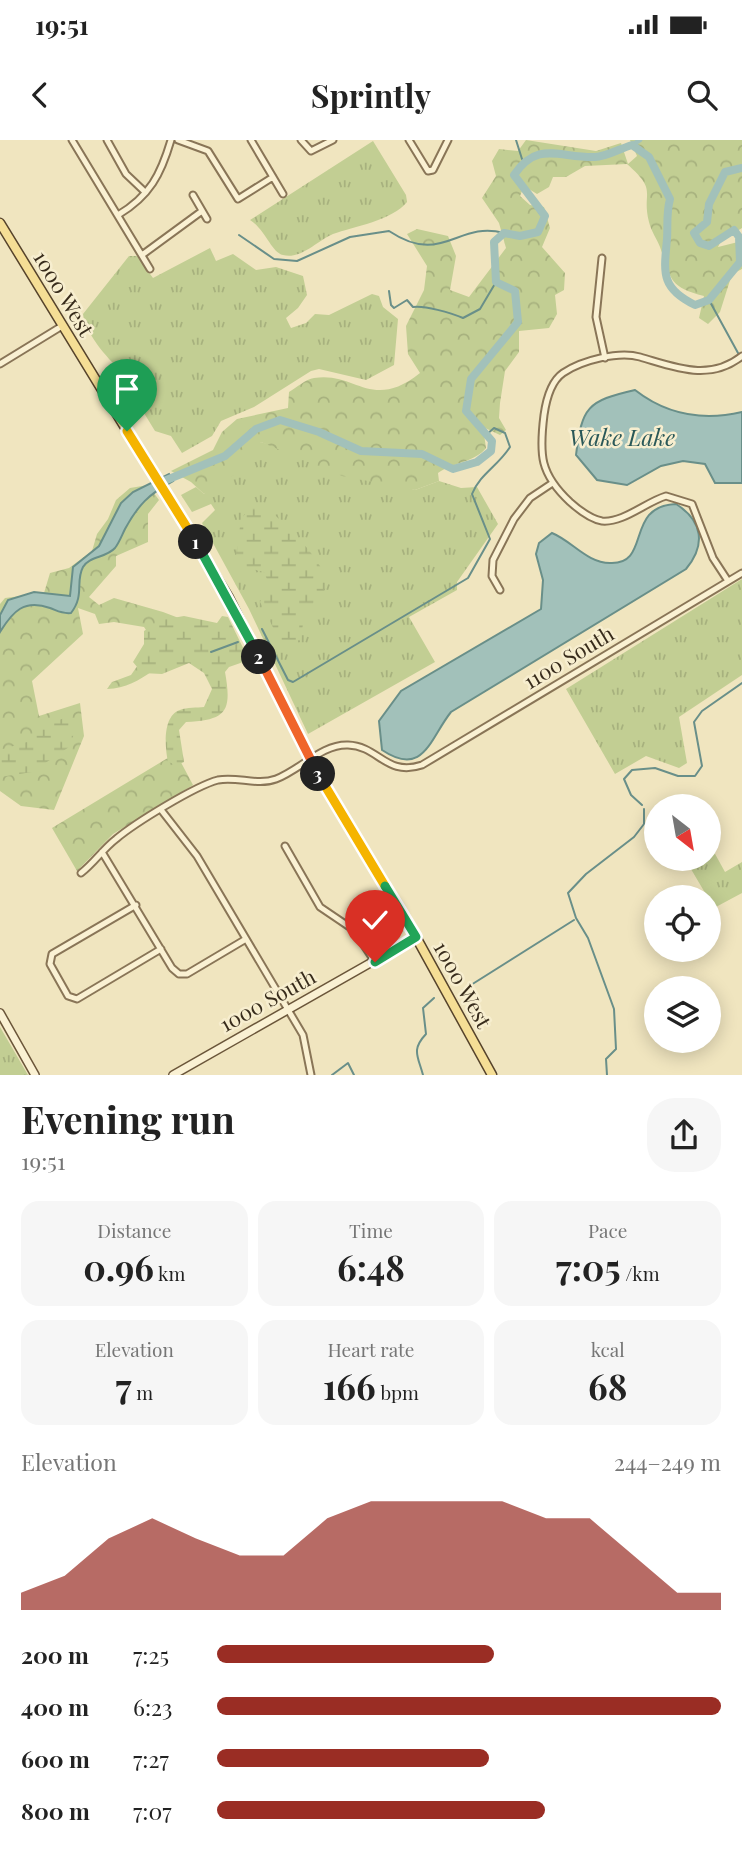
<!DOCTYPE html>
<meta charset="utf-8">
<style>
body{margin:0;font-family:"Playfair Display",serif;background:#f6f6f6;color:#222;height:100vh;display:flex;flex-direction:column;font-size:26px;white-space:nowrap}
*{box-sizing:border-box;margin:0}
p{font-size:23px;color:#767676}
.icon{flex:none;width:38px;height:38px;fill:none;stroke:currentColor;stroke-width:2;stroke-linecap:round;stroke-linejoin:round}
.map{position:relative;height:935px;overflow:hidden}
.side{display:flex;flex-direction:column;background:#fff;flex:1}
.side>*{flex:none}
.needle{width:46px;rotate:149deg}
.tools{position:absolute;left:644px;top:654px;display:grid;gap:14px}
.tools a{display:grid;place-items:center;width:77px;height:77px;border-radius:50%;background:#fff;box-shadow:0 4px 18px #0003;font-size:35px}
.pin{position:absolute;display:grid;place-items:center;width:60px;height:60px;color:#fff;margin:-72px -30px;border-radius:50% 50% 50% 0;rotate:-45deg;box-shadow:0 0 7px #0007}
.pin .icon{rotate:45deg}
.km{position:absolute;width:35px;height:35px;margin:-18px;border-radius:50%;background:#222;color:#fff;font-size:19px;line-height:35px;text-align:center}
.round{display:grid;place-items:center;flex:none;width:74px;height:74px;border-radius:28px;background:#f6f6f6}
.summary{display:flex;align-items:center;justify-content:space-between;height:119px;padding:0 21px}
h1{font-size:38px;font-weight:700;line-height:52px}
.figures{display:grid;grid-template-columns:repeat(3,1fr);gap:10px;height:119px;padding:7px 21px}
.figures div{display:grid;align-content:center;border-radius:18px;background:#f6f6f6;text-align:center}
.figures b{font-size:35px;font-weight:700}
.figures small{font-size:19px;font-weight:400}
.figures p{font-size:19px}
.chart{height:196px;padding:14px 21px}
.chart p{display:flex;justify-content:space-between}
.chart svg{width:100%;height:126px;margin-top:7px;fill:#9a2d24;opacity:.7}
ul{padding:0 21px;list-style:none;font-size:23px}
li{display:grid;grid-template-columns:112px 84px 1fr;align-items:center;height:52px}
li i{height:18px;border-radius:9px;background:#9a2d24}
.status{display:flex;justify-content:space-between;align-items:center;height:49px;padding:0 35px;background:#fff;direction:ltr}
.status svg{height:19px;fill:currentColor}
header{display:flex;justify-content:space-between;align-items:center;height:91px;padding:0 21px;background:#fff;font-size:32px;font-weight:700}
.map>svg:first-child{display:block}
.grass{fill:url(#grass-tufts)}
.forest{fill:url(#forest-crowns)}
.wetland{fill:url(#wetland-marsh)}
.water{fill:#a2c1ba;stroke:#698f89;stroke-width:2}
.lines{fill:none;stroke-linecap:round;stroke-linejoin:round}
.stream{stroke:#698f89;stroke-width:2}
.canal{stroke:#a2c1ba;stroke-width:4.5}
.river{stroke:#a2c1ba;stroke-width:8}
.street-casing{stroke:#897557;stroke-width:9}
.secondary-casing{stroke:#6b563a;stroke-width:10}
.primary-casing{stroke:#56432b;stroke-width:11}
.street{stroke:#faf1d3;stroke-width:5}
.secondary{stroke:#faf1d3;stroke-width:7}
.primary{stroke:#f5de95;stroke-width:8}
.split-1-casing{stroke:#fff;stroke-width:14}
.split-2-casing{stroke:#fff;stroke-width:14}
.split-3-casing{stroke:#fff;stroke-width:14}
.split-4-casing{stroke:#fff;stroke-width:14}
.split-5-casing{stroke:#fff;stroke-width:14}
.split-1{stroke:#f5b400;stroke-width:9}
.split-2{stroke:#22a559;stroke-width:9}
.split-3{stroke:#f0652b;stroke-width:9}
.split-4{stroke:#f5b400;stroke-width:9}
.split-5{stroke:#22a559;stroke-width:9}
.labels{text-anchor:middle;stroke-width:5;stroke-linejoin:round;paint-order:stroke}
.street-label{font-size:21px;fill:#382c1c;stroke:#f7eecf}
.water-label{font-size:23px;font-style:italic;fill:#2a5858;stroke:#f7eecf}
</style>
<div class="status"><b>19:51</b><svg viewBox="0 0 49 12"><path d="M0 12V9h3v3zM5 12V6h3v6zM10 12V3h3v9zM15 12V0h3v12zM26 1h20v11H26zM47 4h2v5h-2z"/></svg></div>
<header><svg class="icon" aria-label="back" viewBox="0 0 24 24"><path d="M15 5l-7 7 7 7"/></svg>Sprintly<svg class="icon" aria-label="search" viewBox="0 0 24 24"><circle cx="10" cy="10" r="6"/><path d="M15 15l6 6"/></svg></header>
<div class="map">
<svg width="742" height="935" viewBox="0 0 742 935">
<defs>
<pattern id="grass-tufts" width="24" height="20" patternUnits="userSpaceOnUse" patternTransform="scale(1.75)"><rect width="24" height="20" fill="#c2ce93"/><path d="M3 7l-1-3M5 7V3M7 7l1-3M15 17l-1-3M17 17v-4M19 17l1-3" fill="none" stroke="#a7b17e"/></pattern>
<pattern id="forest-crowns" width="20" height="18" patternUnits="userSpaceOnUse" patternTransform="scale(1.75)"><rect width="20" height="18" fill="#c2ce93"/><path d="M2 6a3 3 0 1 1 6 0M12 15a3 3 0 1 1 6 0" fill="none" stroke="#a7b17e"/></pattern>
<pattern id="wetland-marsh" width="20" height="14" patternUnits="userSpaceOnUse" patternTransform="scale(1.75)"><rect width="20" height="14" fill="#c2ce93"/><path d="M1 5h8M5 5V1M11 12h8M15 12V8" fill="none" stroke="#a7b17e"/></pattern>
</defs>
<rect width="100%" height="100%" fill="#f0e5bf"/>
<!-- grass -->
<path class="grass" d="M 373,1 L 406,55 L 407,62 C 393,80 353,87 333,94 C 318,100 301,120 283,115 C 271,112 266,90 250,80 Z
M 210,108 L 216,121 L 233,114 L 256,130 L 276,127 L 303,136 L 307,155 L 298,168 L 286,178 L 291,188 L 306,183 L 315,174 L 329,175 L 372,154 L 379,156 L 383,167 L 398,179 L 394,225 L 366,240 L 319,229 L 311,231 L 254,267 L 221,281 L 212,296 L 182,313 L 171,296 L 155,291 L 128,247 L 126,236 C 110,221 86,196 83,174 L 129,116 L 137,116 L 153,138 Z
M 261,302 L 415,350 L 439,341 L 461,348 L 477,347 L 498,384 L 457,442 L 457,450 L 409,477 L 435,522 L 308,594 L 249,469 L 202,383 L 215,370 L 211,364 L 192,372 L 181,355 L 196,347 L 204,354 Z
M 742,439 L 742,535 L 679,577 L 687,623 L 679,628 L 646,616 L 615,634 L 566,549 Z
M 709,703 L 725,732 L 742,722 L 742,753 L 714,768 L 685,719 L 709,719 Z
M 0,887 L 28,935 L 0,935 Z"/>
<!-- forest -->
<path class="forest" d="M 526,0 L 596,11 L 621,3 L 628,24 L 637,16 L 630,0 L 742,0 L 742,88 L 721,101 L 718,107 L 742,101 L 742,129 L 732,134 L 720,172 L 708,184 L 699,178 L 704,156 C 668,147 671,138 660,107 C 657,99 651,91 649,82 C 641,51 659,52 627,24 L 585,26 L 566,37 L 553,37 L 549,47 L 537,54 L 524,46 L 520,56 L 530,65 L 544,67 L 550,88 L 542,107 L 565,133 L 564,150 L 555,155 L 557,174 L 549,188 L 519,191 L 519,212 L 505,231 L 500,263 L 499,278 L 506,290 L 500,295 L 483,287 L 486,308 C 475,322 454,322 438,333 L 439,341 L 415,350 L 342,336 L 261,302 C 252,325 225,342 204,354 L 191,342 L 171,331 L 213,310 L 222,292 L 237,279 L 288,268 L 289,252 C 296,248 306,239 314,238 C 356,231 371,272 420,233 L 408,214 L 406,186 L 424,150 L 427,126 L 407,94 L 417,89 L 448,96 L 456,116 L 450,150 L 469,157 L 506,108 L 499,83 L 482,58 L 496,36 L 492,21 L 499,9 L 518,11 Z
M 148,345 L 159,360 L 148,374 L 148,402 L 116,416 L 116,426 L 89,457 L 99,465 L 114,458 L 163,472 L 218,493 L 221,481 L 231,484 L 247,519 C 231,517 207,508 192,511 C 160,516 145,548 107,549 L 112,542 L 131,535 L 154,502 L 144,487 L 114,482 L 99,484 L 95,474 L 78,468 L 83,494 L 32,541 L 39,576 L 80,563 L 84,596 L 54,670 L 21,666 L 0,651 L 0,464 L 5,458 L 44,453 L 50,433 L 69,428 L 92,411 L 97,394 L 108,379 L 116,360 L 130,348 Z
M 176,613 L 193,645 L 113,694 L 77,731 L 52,688 Z"/>
<!-- wetland -->
<path class="wetland" d="M 255,362 C 272,367 333,428 326,447 C 323,457 311,463 306,473 C 303,480 302,491 301,499 L 292,504 L 279,499 L 260,462 L 269,444 L 264,432 L 243,427 L 236,416 L 241,379 Z
M 184,476 L 217,483 L 222,476 L 228,477 L 249,520 L 229,527 L 225,532 C 232,571 227,580 186,582 L 179,590 L 184,622 L 177,625 L 168,622 C 165,608 162,576 180,570 C 187,567 197,568 204,567 L 212,549 L 204,533 L 189,523 L 162,534 L 142,533 L 133,522 L 144,504 L 144,491 L 161,480 Z
M 70,576 L 75,591 L 69,607 L 32,632 L 0,637 L 0,610 L 30,601 L 48,584 Z"/>
<!-- water -->
<path class="water" d="M 635,250 C 667,275 703,281 742,272 L 742,343 L 715,343 L 705,324 L 683,321 L 661,326 L 627,345 L 597,340 L 576,315 C 582,267 587,261 635,250 Z
M 169,334 L 173,341 C 149,354 138,365 125,389 C 122,395 119,403 115,408 C 106,418 89,416 83,427 C 75,442 85,455 71,473 C 62,474 58,471 50,468 C 24,459 13,471 0,492 L 0,475 L 8,460 L 34,452 L 70,456 L 73,427 L 99,406 L 121,363 L 133,352 Z
M 676,364 C 703,381 706,405 686,429 L 451,572 C 430,598 424,638 382,610 L 379,581 L 401,551 L 541,469 L 543,440 L 536,414 L 539,403 L 552,393 C 572,401 587,423 610,423 C 652,425 624,366 676,364 Z"/>
<g class="lines">
<!-- stream -->
<path class="stream" d="M 516,0 L 522,19
M 239,95 L 274,119 L 297,121 L 350,97 L 389,91 C 443,127 457,80 504,93
M 389,151 L 391,165 L 394,168 L 407,160 L 413,167 C 424,165 451,173 463,178 L 480,169 L 496,142
M 709,160 L 738,213
M 262,489 L 288,540 L 293,542 L 468,438 L 490,399 L 472,354 C 480,334 498,326 510,307 L 505,293 L 494,288 L 486,295
M 211,512 L 238,502
M 642,665 L 631,655 L 624,639 L 632,630 L 655,628 L 678,636 L 695,636 L 702,626 L 694,582 L 702,571 L 742,543
M 463,850 L 574,780
M 332,935 L 348,923 L 354,935
M 423,935 C 418,916 411,910 426,894 L 423,868 L 434,858
M 607,935 L 606,919 L 616,909 L 614,869 L 588,798 L 576,778 L 568,753 L 586,734 L 634,697 L 644,684 L 644,669"/>
<!-- canal -->
<path class="canal" d="M 632,5 L 640,0"/>
<!-- river -->
<path class="river" d="M 164,341 L 225,316 L 256,289 L 280,280 L 319,292 L 361,311 L 422,314 L 453,329 L 477,322 L 491,311 L 492,301 L 466,271 L 471,239 L 518,182 L 515,151 L 496,142 L 494,102 L 504,93 L 520,96 L 538,92 L 545,76 L 514,35 C 538,0 559,18 595,17 C 606,17 621,8 632,5 L 649,17 L 670,59 C 666,74 668,85 667,99 C 664,132 660,148 695,165 L 709,160 L 740,122 L 739,97 L 734,90 L 709,106 L 700,103 L 694,93 L 707,82 L 709,64 L 725,32 L 742,28"/>
<!-- street casing -->
<g class="street-casing">
<path id="street" d="M 72,0 L 150,129
M 107,0 L 126,34 L 145,52
M 178,0 L 208,11 L 238,59 L 273,37
M 251,0 L 283,54
M 301,0 L 311,11 L 333,0
M 409,0 L 428,31 L 433,30 L 448,0
M 193,55 L 207,79
M 118,75 C 150,56 161,34 171,0
M 142,115 L 202,71
M 602,118 L 596,177 L 605,218
M 0,224 L 62,186
M 728,441 L 713,418 L 692,364 L 666,356 C 646,362 623,383 602,381 C 590,379 579,370 570,362 C 540,334 539,315 544,275 C 546,261 550,242 563,233 C 582,220 619,211 640,217 C 675,227 709,242 742,216
M 500,450 L 492,436 L 493,420 L 514,379 L 530,358 L 551,344
M 162,671 L 197,716 L 303,895 L 311,935
M 285,706 L 320,767 L 354,790 L 375,822
M 102,712 L 172,828 L 179,834 L 187,834 L 246,799
M 81,733 C 94,723 103,709 116,699 C 135,683 195,646 218,640 C 237,636 257,646 276,639 C 300,630 322,604 348,605 C 379,606 386,637 422,625 L 742,433
M 136,765 L 52,814 L 50,824 L 68,856 L 77,859 L 161,809"/>
</g>
<!-- secondary casing -->
<g class="secondary-casing">
<path id="secondary" d="M 0,873 L 35,935
M 173,935 L 416,797"/>
</g>
<!-- primary casing -->
<g class="primary-casing">
<path id="primary" d="M 0,83 L 228,456 L 310,620 L 416,797 L 492,935"/>
</g>
<!-- street -->
<use href="#street" class="street"/>
<!-- secondary -->
<use href="#secondary" class="secondary"/>
<!-- primary -->
<use href="#primary" class="primary"/>
</g>
<g class="lines">
<!-- split-1 casing -->
<g class="split-1-casing">
<path id="split-1" d="M 127,291 L 196,402"/>
</g>
<!-- split-2 casing -->
<g class="split-2-casing">
<path id="split-2" d="M 196,402 L 259,517"/>
</g>
<!-- split-3 casing -->
<g class="split-3-casing">
<path id="split-3" d="M 259,517 L 318,634"/>
</g>
<!-- split-4 casing -->
<g class="split-4-casing">
<path id="split-4" d="M 318,634 L 385,746"/>
</g>
<!-- split-5 casing -->
<g class="split-5-casing">
<path id="split-5" d="M 375,822 L 416,797 L 385,746"/>
</g>
<!-- split-1 -->
<use href="#split-1" class="split-1"/>
<!-- split-2 -->
<use href="#split-2" class="split-2"/>
<!-- split-3 -->
<use href="#split-3" class="split-3"/>
<!-- split-4 -->
<use href="#split-4" class="split-4"/>
<!-- split-5 -->
<use href="#split-5" class="split-5"/>
</g>
<g class="labels">
<!-- street labels -->
<g class="street-label">
<text transform="translate(63 154) rotate(59)" y="7">1000 West</text>
<text transform="translate(569 518) rotate(-31)" y="7">1100 South</text>
<text transform="translate(462 845) rotate(61)" y="7">1000 West</text>
<text transform="translate(268 861) rotate(-29)" y="7">1000 South</text>
</g>
<!-- water labels -->
<g class="water-label">
<text x="622" y="306">Wake Lake</text>
</g>
</g>
</svg>
<div class="tools">
<a><svg class="needle" viewBox="-14 -14 28 28"><path d="M0-13l5 13h-10z" fill="#e53935"/><path d="M0 13l5-13h-10z" fill="#767676"/></svg></a>
<a><svg class="icon" aria-label="locate" viewBox="0 0 24 24"><circle cx="12" cy="12" r="6"/><path d="M12 2v4M12 18v4M2 12h4M18 12h4"/></svg></a>
<a><svg class="icon" aria-label="layers" viewBox="0 0 24 24"><path d="M12 4l9 5-9 5-9-5zM3 14l9 5 9-5"/></svg></a>
</div>
<div class="pin" style="left:127px;top:291px;background:#1e9e55"><svg class="icon" aria-label="arrive" viewBox="0 0 24 24"><path d="M6 21V4h12l-3 4 3 4H6"/></svg></div>
<div class="pin" style="left:375px;top:822px;background:#d93025"><svg class="icon" aria-label="check" viewBox="0 0 24 24"><path d="M5 12l5 5 9-10"/></svg></div>
<b class="km" style="left:196px;top:402px">1</b>
<b class="km" style="left:259px;top:517px">2</b>
<b class="km" style="left:318px;top:634px">3</b>
</div>
<section class="side">
<div class="summary"><div><h1>Evening run</h1><p>19:51</p></div><a class="round"><svg class="icon" aria-label="share" viewBox="0 0 24 24"><path d="M12 15V3M7 8l5-5 5 5M5 13v7h14v-7"/></svg></a></div>
<div class="figures">
<div><p>Distance</p><b>0.96<small> km</small></b></div>
<div><p>Time</p><b>6:48</b></div>
<div><p>Pace</p><b>7:05<small> /km</small></b></div>
</div>
<div class="figures">
<div><p>Elevation</p><b>7<small> m</small></b></div>
<div><p>Heart rate</p><b>166<small> bpm</small></b></div>
<div><p>kcal</p><b>68</b></div>
</div>
<div class="chart"><p><span>Elevation</span>244–249 m</p>
<svg viewBox="0 0 160 44" preserveAspectRatio="none"><path d="M0 44V38L10 32L20 19L30 12L40 19L50 25L60 25L70 12L80 6L90 6L100 6L110 6L120 12L130 12L140 25L150 38L160 38V44z"/></svg>
</div>
<ul>
<li><b>200 m</b>7:25<i style="width:55%"></i></li>
<li><b>400 m</b>6:23<i style="width:100%"></i></li>
<li><b>600 m</b>7:27<i style="width:54%"></i></li>
<li><b>800 m</b>7:07<i style="width:65%"></i></li>
</ul>
</section>
